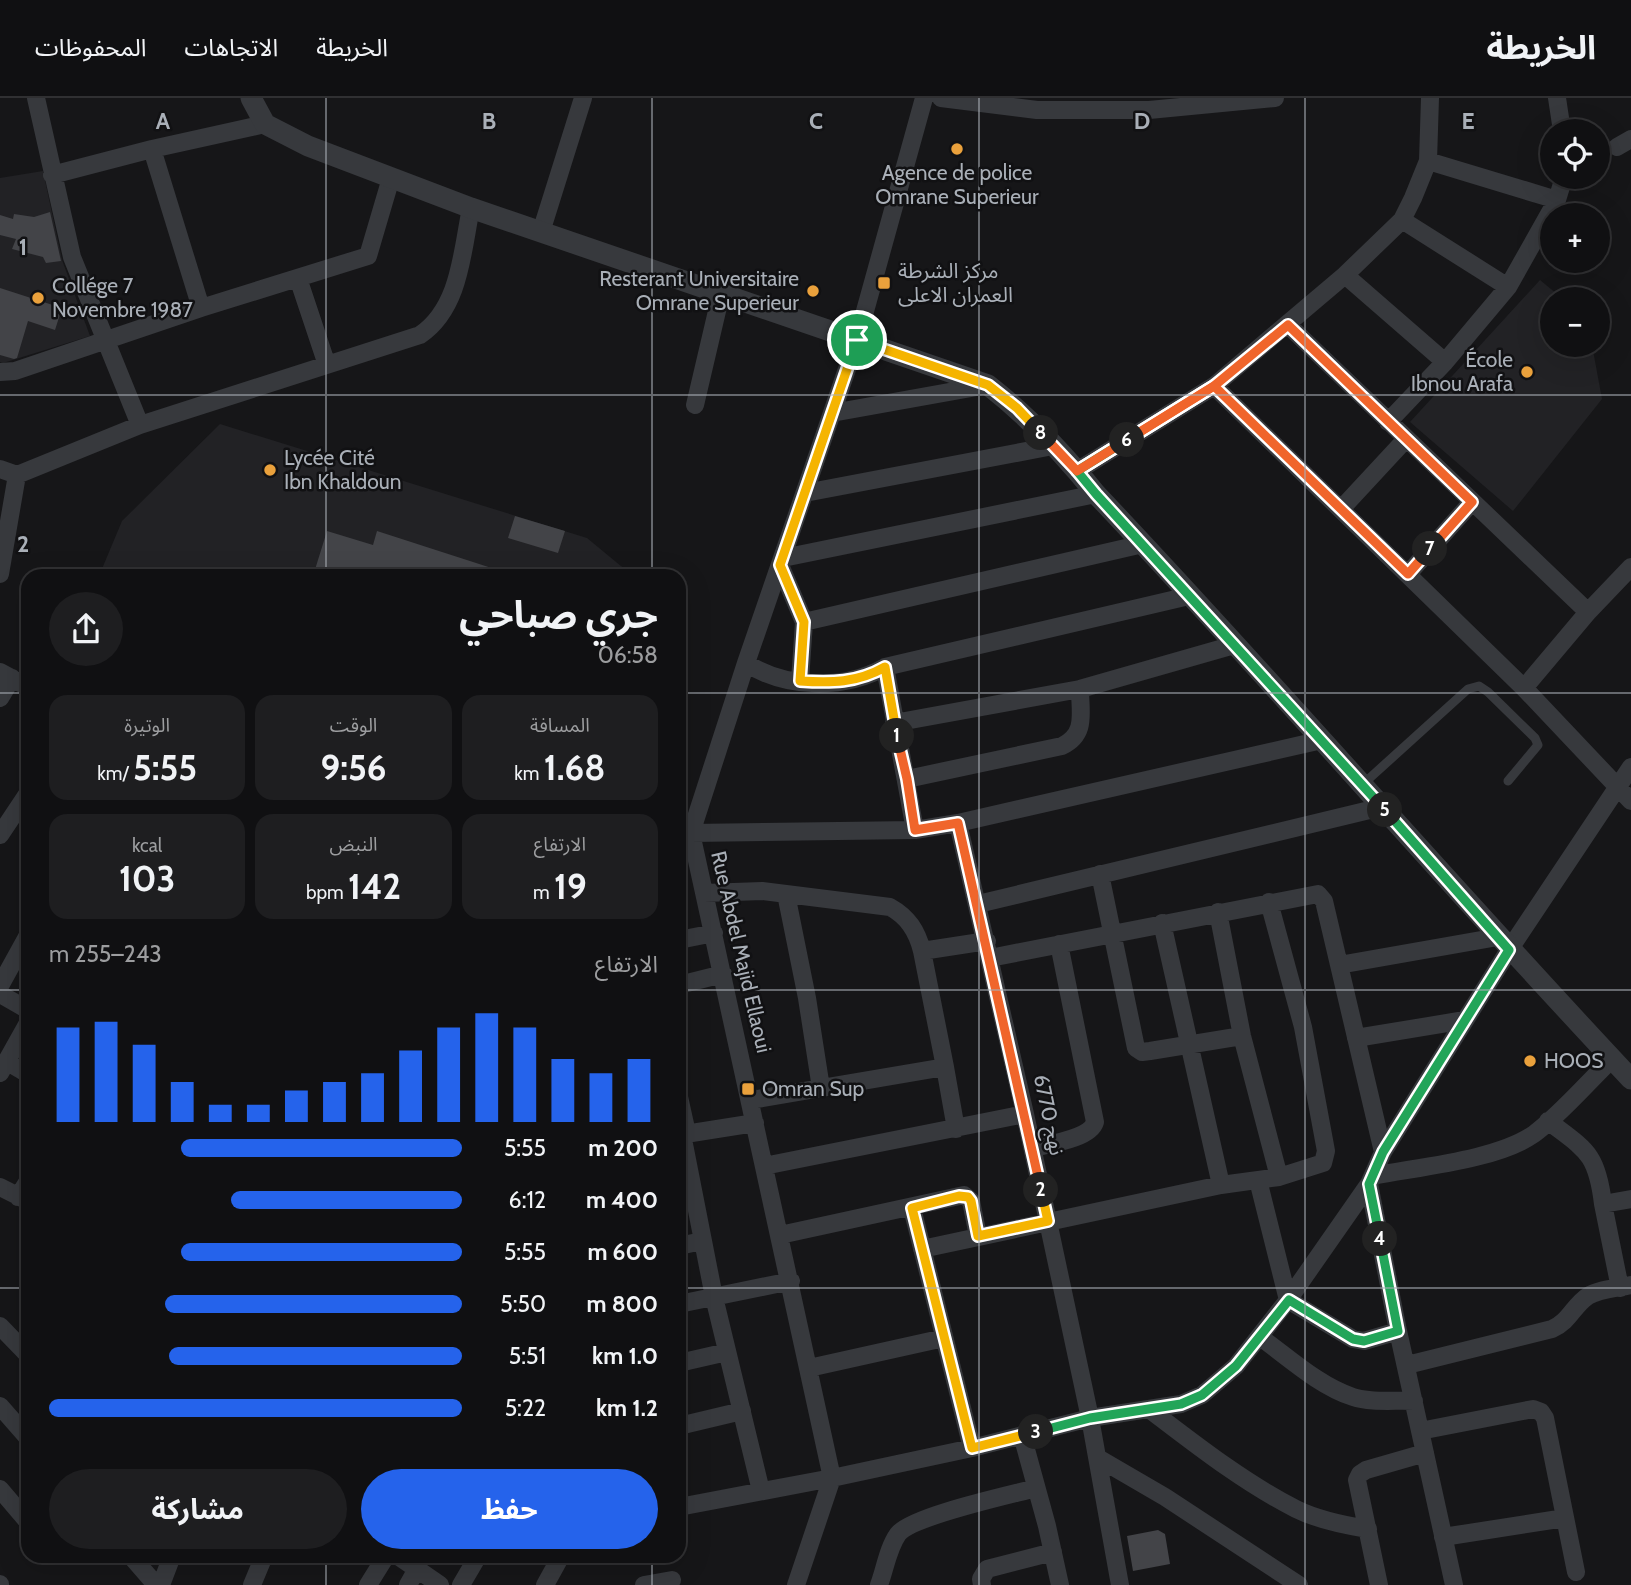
<!DOCTYPE html>
<html lang="ar">
<meta charset="utf-8">
<style>
body{margin:0;font-family:Cabin,"Noto Sans Arabic",sans-serif;background:#1e1e20;color:#f1f3f6;direction:rtl;height:100vh;display:flex;flex-direction:column;font-size:26px;white-space:nowrap}
*{box-sizing:border-box;margin:0}
p{font-size:23px;color:#9c9d9f}
.icon{flex:none;width:38px;height:38px;fill:none;stroke:currentColor;stroke-width:2;stroke-linecap:round;stroke-linejoin:round}
.map{position:relative;flex:1;overflow:hidden;direction:ltr}
.details{position:absolute;left:21px;top:471px;width:665px;height:994px;display:flex;flex-direction:column;background:#101012;border-radius:21px;box-shadow:0 7px 28px #0002,0 0 0 2px #303032;direction:rtl}
.details>*{flex:none}
.tools{position:absolute;left:1540px;top:21px;display:grid;gap:14px}
.tools a{display:grid;place-items:center;width:70px;height:70px;border-radius:50%;background:#101012;box-shadow:0 7px 28px #0002,0 0 0 2px #303032;font-size:35px}
.pin{position:absolute;display:grid;place-items:center;width:60px;height:60px;color:#fff;margin:-30px;border:4px solid #fff;border-radius:50%;box-shadow:0 2px 7px #0007}
.km{position:absolute;width:35px;height:35px;margin:-18px;border-radius:50%;background:#222;color:#fff;font-size:19px;line-height:35px;text-align:center}
.round{display:grid;place-items:center;flex:none;width:74px;height:74px;border-radius:37px;background:#1e1e20}
.headline{display:flex;align-items:center;justify-content:space-between;height:119px;padding:0 28px}
h1{font-size:38px;font-weight:700;line-height:52px}
.figures{display:grid;grid-template-columns:repeat(3,1fr);gap:10px;height:119px;padding:7px 28px}
.figures div{display:grid;align-content:center;border-radius:18px;background:#1e1e20;text-align:center}
.figures b{font-size:35px;font-weight:700}
.figures small{font-size:19px;font-weight:400}
.figures p{font-size:19px}
.chart{height:196px;padding:14px 28px}
.chart p{display:flex;justify-content:space-between}
.chart svg{width:100%;height:126px;margin-top:7px;stroke:#2563eb;stroke-width:6}
.cta{display:flex;gap:14px;margin-top:auto;padding:14px 28px}
.cta a{flex:1;height:80px;border-radius:42px;background:#2563eb;color:#fff;font-size:28px;font-weight:700;line-height:80px;text-align:center}
.cta a+a{background:#1e1e20;color:#f1f3f6}
ul{padding:0 28px;list-style:none;font-size:23px}
li{display:grid;grid-template-columns:112px 84px 1fr;align-items:center;height:52px}
li i{height:18px;border-radius:9px;background:#2563eb}
header{display:flex;align-items:center;gap:42px;box-sizing:border-box;height:98px;padding:0 35px;background:#101012;border-bottom:2px solid #303032}
header strong{font-size:33px}
nav{display:flex;gap:38px;margin-inline-start:auto;font-size:24px}
.map>svg:first-child{display:block}
.built{fill:#222225}
.building{fill:#434448}
.lines{fill:none;stroke-linecap:round;stroke-linejoin:round}
.service{stroke:#37393d;stroke-width:9}
.minor{stroke:#37393d;stroke-width:18}
.tertiary{stroke:#37393d;stroke-width:21}
.split-1-casing{stroke:#fff;stroke-width:14}
.split-2-casing{stroke:#fff;stroke-width:14}
.split-3-casing{stroke:#fff;stroke-width:14}
.split-4-casing{stroke:#fff;stroke-width:14}
.split-5-casing{stroke:#fff;stroke-width:14}
.split-6-casing{stroke:#fff;stroke-width:14}
.split-7-casing{stroke:#fff;stroke-width:14}
.split-8-casing{stroke:#fff;stroke-width:14}
.split-9-casing{stroke:#fff;stroke-width:14}
.split-1{stroke:#f5b400;stroke-width:9}
.split-2{stroke:#f0652b;stroke-width:9}
.split-3{stroke:#f5b400;stroke-width:9}
.split-4{stroke:#22a559;stroke-width:9}
.split-5{stroke:#22a559;stroke-width:9}
.split-6{stroke:#22a559;stroke-width:9}
.split-7{stroke:#f0652b;stroke-width:9}
.split-8{stroke:#f0652b;stroke-width:9}
.split-9{stroke:#f5b400;stroke-width:9}
.grid{fill:none;stroke:#a9afb7;stroke-width:2;stroke-opacity:0.55}
.poi-dot{fill:#eaa13c;stroke:#111113;stroke-width:2.5}
.labels{text-anchor:middle;stroke-width:5;stroke-linejoin:round;paint-order:stroke}
.poi-label{font-size:21px;fill:#a9afb7;stroke:#111113;text-anchor:start}
.street-label{font-size:21px;fill:#a9afb7;stroke:#111113}
.grid-label{font-size:23px;text-anchor:middle;font-weight:bold;fill:#a9afb7;stroke:#111113;stroke-width:5;stroke-linejoin:round;paint-order:stroke}
</style>
<header>
<strong>الخريطة</strong>
<nav><a>الخريطة</a><a>الاتجاهات</a><a>المحفوظات</a></nav>
</header>
<div class="map">
<svg width="1631" height="1487" viewBox="0 0 1631 1487">
<rect width="100%" height="100%" fill="#161618"/>
<!-- built -->
<path class="built" d="M 43,73 L 62,162 L 90,238 L 3,265 L 0,264 L 0,80 Z
M 1540,182 L 1563,201 L 1552,201 L 1552,247 L 1592,247 L 1602,301 L 1513,413 L 1410,324 Z
M 220,326 L 587,440 L 633,478 L 99,478 L 122,423 Z"/>
<!-- building -->
<path class="building" d="M 50,114 L 61,163 L 46,165 L 43,159 L 12,151 L 16,141 L 0,137 L 0,117 L 13,121 L 14,116 L 34,119 Z
M 0,190 L 62,210 L 55,232 L 28,223 L 17,260 L 14,261 L 0,257 Z
M 515,418 L 565,433 L 558,455 L 508,440 Z
M 327,433 L 373,447 L 377,433 L 507,475 L 507,478 L 313,478 Z
M 1158,1432 L 1165,1436 L 1170,1466 L 1133,1473 L 1127,1438 Z"/>
<g class="lines">
<!-- service -->
<path class="service" d="M 1362,687 L 1468,591 L 1479,588 L 1488,594 L 1535,640 L 1538,647 L 1508,683"/>
<!-- minor -->
<path class="minor" d="M 36,0 L 72,159 L 140,327
M 941,0 L 1037,12 L 1149,12 L 1275,0
M 1557,0 L 1562,33
M 1617,49 L 1631,41
M 152,51 L 201,210
M 1428,63 L 1557,102
M 52,77 L 152,51 L 265,26
M 1402,122 L 1508,189
M 541,134 L 583,0
M 1345,177 L 1445,264
M 298,180 L 327,267
M 1288,227 L 1588,514
M 0,274 L 15,273 L 201,210 L 368,158 L 391,80
M 1214,288 L 1524,590 L 1631,703
M 695,307 L 721,196
M 832,315 L 988,287
M 1388,324 L 1445,264 L 1508,189 L 1557,102 L 1564,79
M 0,371 L 17,377 L 140,327 L 420,237 C 460,210 462,154 471,110
M 1077,373 L 1214,288 L 1345,177 L 1402,122 L 1413,100 L 1428,63 L 1430,0
M 805,395 L 1053,348
M 1341,411 L 1406,341
M 783,460 L 1096,396
M 780,467 L 804,524 L 800,583
M 0,476 L 17,377
M 1408,476 L 1472,404
M 804,524 L 1143,446
M 746,565 C 786,591 844,592 885,569 L 1189,498
M 885,569 L 915,732
M 0,574 L 28,589
M 1524,590 L 1588,514 L 1631,469
M 0,600 L 12,580
M 894,625 L 1080,591 L 1234,547
M 907,681 L 1062,648 C 1087,636 1080,615 1080,591
M 958,725 L 1025,1016 L 1090,1320 L 1120,1487
M 0,737 L 28,695
M 679,737 L 691,735 L 915,732 L 958,725 L 1322,642
M 1100,776 L 1136,950 L 1142,954 L 1150,953 L 1242,938
M 705,795 L 762,793 L 890,809 C 908,819 917,833 922,853 L 987,843
M 786,796 L 807,900 L 821,990
M 978,806 L 1382,709
M 1218,814 L 1242,938 L 1279,1079
M 1162,825 L 1221,1087
M 679,842 L 714,835
M 922,853 L 945,969
M 990,860 L 1318,796 L 1324,803 L 1383,1054
M 1339,867 L 1498,839
M 679,887 L 723,876
M 0,888 L 28,837
M 0,896 L 28,912
M 1356,940 L 1465,922
M 6,963 L 28,976
M 0,975 L 28,925
M 679,999 L 687,1035
M 751,1002 L 945,969 L 956,1031
M 1548,1023 C 1586,1052 1597,1055 1603,1106 L 1631,1101
M 682,1036 L 714,1199 L 761,1393
M 679,1037 L 755,1025
M 1033,1050 C 1049,1046 1090,1041 1095,1024 L 1059,846
M 764,1068 L 1025,1016
M 1373,1078 C 1418,1069 1497,1062 1534,1036 C 1560,1017 1588,984 1612,961
M 1258,1082 L 1288,1202 L 1353,1241 L 1364,1243 L 1398,1233
M 0,1089 L 28,1103
M 18,1099 L 28,1083
M 1603,1106 L 1620,1190
M 912,1110 L 972,1350
M 780,1137 L 964,1097 L 971,1103 L 978,1138
M 679,1148 L 702,1143
M 922,1151 L 1221,1087 L 1279,1079 L 1323,1065 L 1326,1053 L 1303,929 L 1269,804
M 679,1206 L 791,1183
M 0,1228 L 28,1257
M 1260,1239 C 1288,1259 1319,1288 1353,1299 C 1371,1305 1394,1302 1414,1303
M 679,1265 L 727,1254
M 1407,1267 L 1552,1231 C 1570,1223 1573,1208 1588,1198 C 1599,1191 1618,1190 1631,1187
M 809,1270 L 944,1240
M 0,1308 L 28,1340
M 1149,1311 C 1195,1346 1243,1384 1296,1411 C 1318,1422 1343,1427 1368,1431
M 679,1328 L 742,1313
M 1420,1333 L 1533,1311 L 1541,1314 L 1545,1320 L 1576,1474
M 1022,1337 L 1047,1428 L 1060,1487
M 1098,1360 L 1165,1399 L 1299,1487
M 0,1391 L 28,1424
M 679,1409 L 832,1380 L 972,1350 L 1090,1320 L 1181,1306 L 1202,1297 L 1236,1268 L 1288,1202 L 1369,1086
M 1443,1439 L 1565,1420
M 131,1458 L 156,1487
M 398,1458 L 440,1487
M 0,1486 L 0,1487
M 161,1487 L 172,1458
M 252,1487 L 264,1458
M 368,1487 L 386,1458
M 408,1487 L 417,1471
M 461,1487 L 478,1458
M 545,1487 L 561,1458
M 644,1487 L 672,1482
M 796,1487 L 832,1380 L 691,735 L 746,565 L 857,242 L 924,0
M 879,1487 C 885,1471 888,1450 898,1436 C 912,1418 1010,1397 1036,1390
M 982,1487 L 981,1481 L 987,1471 L 1053,1454
M 1379,1487 L 1357,1382 L 1360,1376 L 1366,1372 L 1425,1355
M 1454,1487 L 1398,1233 L 1369,1086 L 1383,1054 L 1509,852 L 1631,669"/>
<!-- tertiary -->
<path class="tertiary" d="M 251,0 L 265,26 L 308,48 L 471,110 L 988,287 C 1029,319 1064,356 1096,396 C 1278,588 1450,789 1631,981"/>
</g>
<g class="lines">
<!-- split-1 casing -->
<g class="split-1-casing">
<path id="split-1" d="M 857,242 L 780,467 L 804,524 L 800,583 C 831,585 857,585 885,569 L 897,638"/>
</g>
<!-- split-2 casing -->
<g class="split-2-casing">
<path id="split-2" d="M 897,638 L 907,681 L 915,732 L 958,725 L 1041,1092"/>
</g>
<!-- split-3 casing -->
<g class="split-3-casing">
<path id="split-3" d="M 1036,1334 L 972,1350 L 912,1110 L 959,1098 L 968,1099 L 971,1103 L 978,1138 L 1048,1123 L 1041,1092"/>
</g>
<!-- split-4 casing -->
<g class="split-4-casing">
<path id="split-4" d="M 1036,1334 L 1090,1320 L 1181,1306 L 1202,1297 L 1236,1268 L 1289,1202 L 1353,1241 L 1364,1243 L 1398,1233 L 1380,1141"/>
</g>
<!-- split-5 casing -->
<g class="split-5-casing">
<path id="split-5" d="M 1380,1141 L 1369,1086 L 1383,1054 L 1509,852 L 1385,712"/>
</g>
<!-- split-6 casing -->
<g class="split-6-casing">
<path id="split-6" d="M 1127,342 L 1077,373 L 1096,396 L 1385,712"/>
</g>
<!-- split-7 casing -->
<g class="split-7-casing">
<path id="split-7" d="M 1127,342 L 1214,288 L 1288,227 L 1472,404 L 1430,451"/>
</g>
<!-- split-8 casing -->
<g class="split-8-casing">
<path id="split-8" d="M 1041,335 L 1077,373 L 1214,288 L 1408,476 L 1430,451"/>
</g>
<!-- split-9 casing -->
<g class="split-9-casing">
<path id="split-9" d="M 857,242 L 988,287 L 1017,310 L 1041,335"/>
</g>
<!-- split-1 -->
<use href="#split-1" class="split-1"/>
<!-- split-2 -->
<use href="#split-2" class="split-2"/>
<!-- split-3 -->
<use href="#split-3" class="split-3"/>
<!-- split-4 -->
<use href="#split-4" class="split-4"/>
<!-- split-5 -->
<use href="#split-5" class="split-5"/>
<!-- split-6 -->
<use href="#split-6" class="split-6"/>
<!-- split-7 -->
<use href="#split-7" class="split-7"/>
<!-- split-8 -->
<use href="#split-8" class="split-8"/>
<!-- split-9 -->
<use href="#split-9" class="split-9"/>
</g>
<!-- grid -->
<path class="grid" d="M 326,0 L 326,478M 652,0 L 652,478M 979,0 L 979,1487M 1305,0 L 1305,1487M 0,297 L 1631,297M 0,595 L 28,595M 679,595 L 1631,595M 0,892 L 28,892M 679,892 L 1631,892M 0,1190 L 28,1190M 679,1190 L 1631,1190M 326,1458 L 326,1487M 652,1458 L 652,1487"/>
<!-- markers -->
<g class="poi-dot">
<circle cx="957" cy="51" r="7"/>
<rect x="877" y="178" width="14" height="14" rx="3.5"/>
<circle cx="813" cy="193" r="7"/>
<circle cx="38" cy="200" r="7"/>
<circle cx="1527" cy="274" r="7"/>
<circle cx="270" cy="372" r="7"/>
<circle cx="1530" cy="963" r="7"/>
<rect x="741" y="984" width="14" height="14" rx="3.5"/>
</g>
<g class="labels">
<!-- poi labels -->
<g class="poi-label">
<text x="957" y="82" text-anchor="middle">Agence de police<tspan x="957" dy="24">Omrane Superieur</tspan></text>
<text x="898" y="180">مركز الشرطة<tspan x="898" dy="24">العمران الاعلى</tspan></text>
<text x="799" y="188" text-anchor="end">Resterant Universitaire<tspan x="799" dy="24">Omrane Superieur</tspan></text>
<text x="52" y="195">Collége 7<tspan x="52" dy="24">Novembre 1987</tspan></text>
<text x="1513" y="269" text-anchor="end">École<tspan x="1513" dy="24">Ibnou Arafa</tspan></text>
<text x="284" y="367">Lycée Cité<tspan x="284" dy="24">Ibn Khaldoun</tspan></text>
<text x="1544" y="970">HOOS</text>
<text x="762" y="998">Omran Sup</text>
</g>
<!-- street labels -->
<g class="street-label">
<text transform="translate(741 854) rotate(77)" y="7">Rue Abdel Majid Ellaoui</text>
<text transform="translate(1049 1017) rotate(78)" y="7">نهج 6770</text>
</g>
</g>
<g class="grid-label">
<text x="163" y="31">A</text>
<text x="489" y="31">B</text>
<text x="816" y="31">C</text>
<text x="1142" y="31">D</text>
<text x="1468" y="31">E</text>
<text x="23" y="157">1</text>
<text x="23" y="454">2</text>
</g>
</svg>
<div class="tools">
<a><svg class="icon" aria-label="locate" viewBox="0 0 24 24"><circle cx="12" cy="12" r="6"/><path d="M12 2v4M12 18v4M2 12h4M18 12h4"/></svg></a>
<a>+</a>
<a>−</a>
</div>
<div class="pin" style="left:857px;top:242px;background:#1e9e55"><svg class="icon" aria-label="arrive" viewBox="0 0 24 24"><path d="M6 21V4h12l-3 4 3 4H6"/></svg></div>
<b class="km" style="left:897px;top:638px">1</b>
<b class="km" style="left:1041px;top:1092px">2</b>
<b class="km" style="left:1036px;top:1334px">3</b>
<b class="km" style="left:1380px;top:1141px">4</b>
<b class="km" style="left:1385px;top:712px">5</b>
<b class="km" style="left:1127px;top:342px">6</b>
<b class="km" style="left:1430px;top:451px">7</b>
<b class="km" style="left:1041px;top:335px">8</b>
<section class="details">
<div class="headline"><div><h1>جري صباحي</h1><p>06:58</p></div><a class="round"><svg class="icon" aria-label="share" viewBox="0 0 24 24"><path d="M12 15V3M7 8l5-5 5 5M5 13v7h14v-7"/></svg></a></div>
<div class="figures">
<div><p>المسافة</p><b>1.68<small> km</small></b></div>
<div><p>الوقت</p><b>9:56</b></div>
<div><p>الوتيرة</p><b>5:55<small> /km</small></b></div>
</div>
<div class="figures">
<div><p>الارتفاع</p><b>19<small> m</small></b></div>
<div><p>النبض</p><b>142<small> bpm</small></b></div>
<div><p>kcal</p><b>103</b></div>
</div>
<div class="chart"><p><span>الارتفاع</span>243–255 m</p>
<svg viewBox="0 0 160 44" preserveAspectRatio="none"><path d="M5 44V11M15 44V9M25 44V17M35 44V30M45 44V38M55 44V38M65 44V33M75 44V30M85 44V27M95 44V19M105 44V11M115 44V6M125 44V11M135 44V22M145 44V27M155 44V22"/></svg>
</div>
<ul>
<li><b>200 m</b>5:55<i style="width:68%"></i></li>
<li><b>400 m</b>6:12<i style="width:56%"></i></li>
<li><b>600 m</b>5:55<i style="width:68%"></i></li>
<li><b>800 m</b>5:50<i style="width:72%"></i></li>
<li><b>1.0 km</b>5:51<i style="width:71%"></i></li>
<li><b>1.2 km</b>5:22<i style="width:100%"></i></li>
</ul>
<div class="cta"><a>حفظ</a><a>مشاركة</a></div>
</section>
</div>
